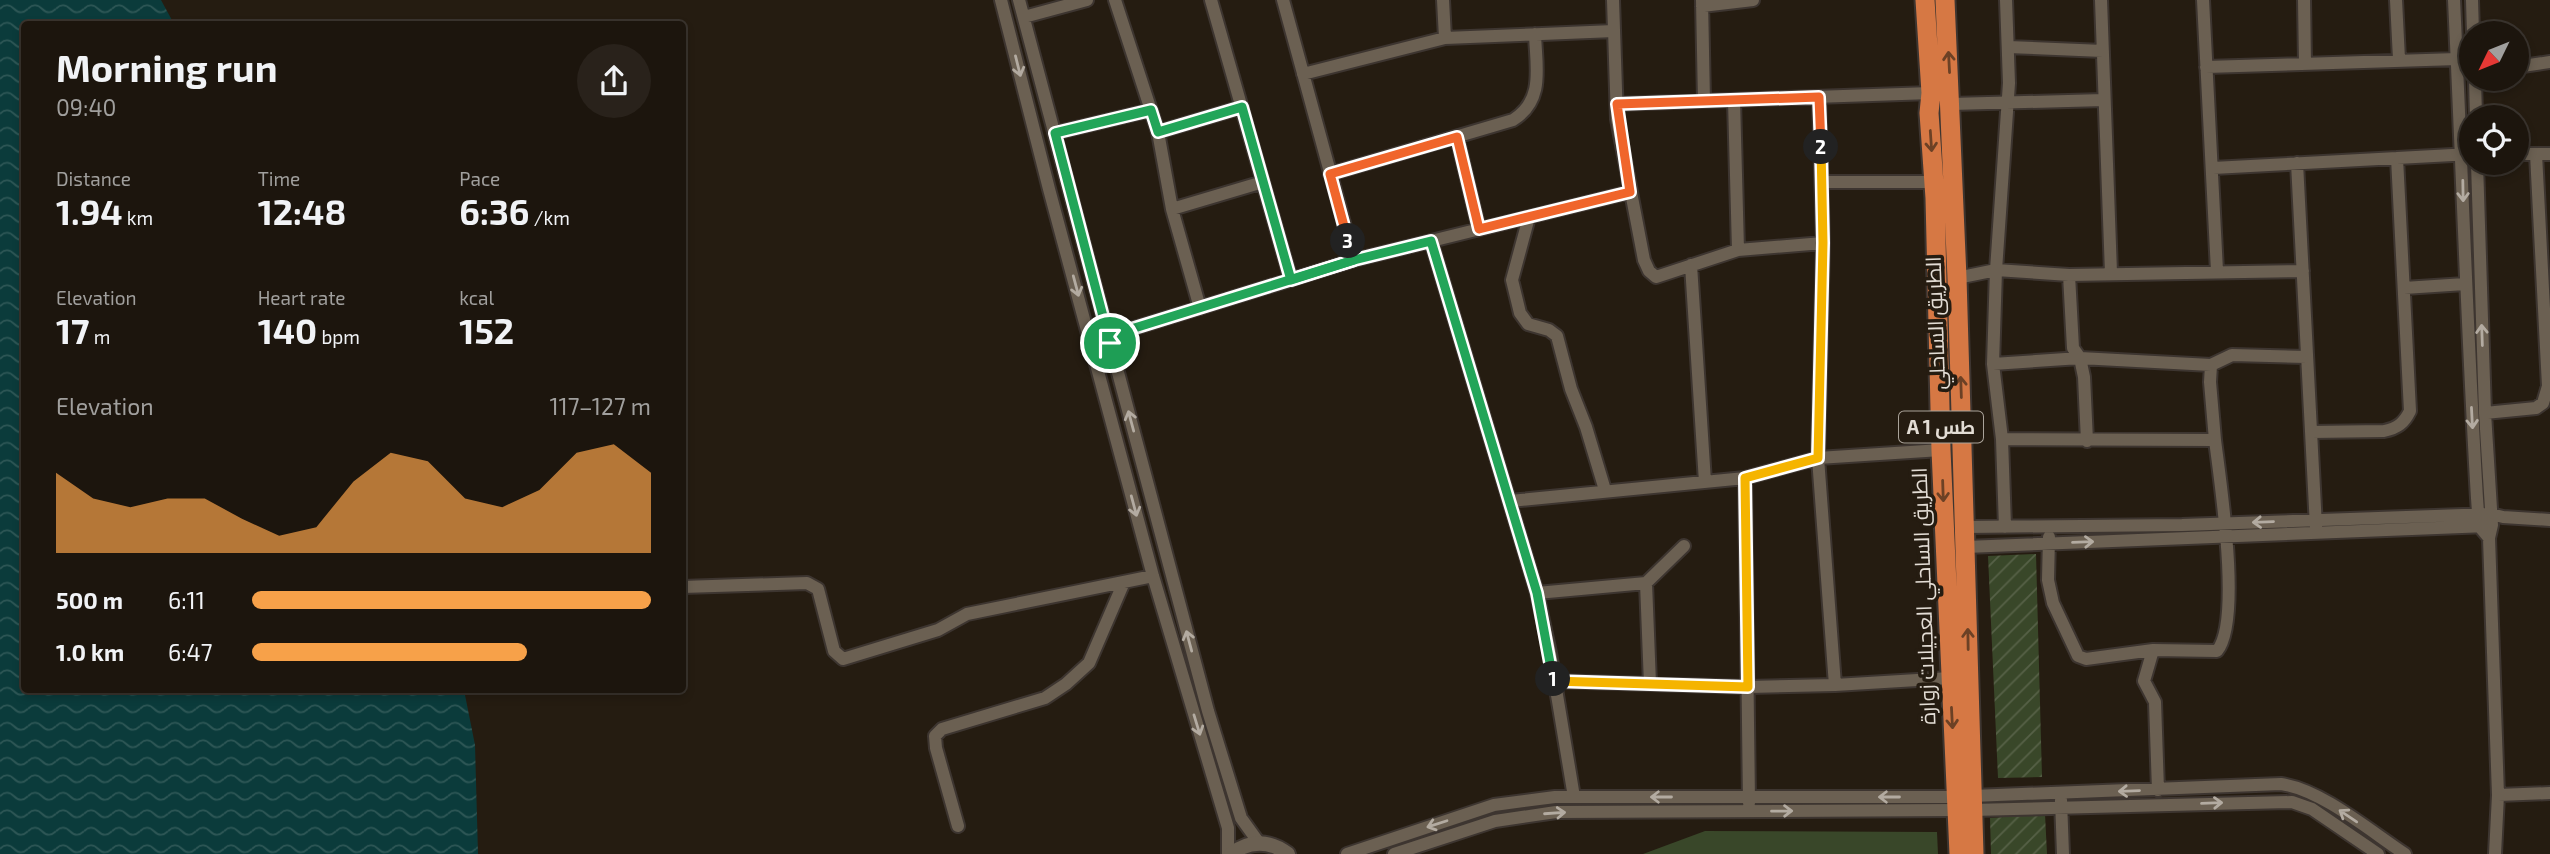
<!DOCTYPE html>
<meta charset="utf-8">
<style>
body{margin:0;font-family:"Exo 2",Cairo,sans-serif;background:#29221b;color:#f1f3f6;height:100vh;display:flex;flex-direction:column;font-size:26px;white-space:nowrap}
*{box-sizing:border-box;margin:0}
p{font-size:23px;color:#a09f9d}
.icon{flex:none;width:38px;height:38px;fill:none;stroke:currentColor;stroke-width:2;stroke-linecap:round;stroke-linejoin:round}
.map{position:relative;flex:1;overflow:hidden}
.details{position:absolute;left:21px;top:21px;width:665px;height:672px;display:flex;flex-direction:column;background:#1c150d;border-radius:7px;box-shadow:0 4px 10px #0003,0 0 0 2px #3a342e}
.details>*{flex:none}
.needle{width:46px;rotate:227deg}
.buttons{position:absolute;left:2459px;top:21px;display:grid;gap:14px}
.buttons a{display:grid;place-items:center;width:70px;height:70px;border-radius:50%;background:#1c150d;box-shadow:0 4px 10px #0003,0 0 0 2px #3a342e;font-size:35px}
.pin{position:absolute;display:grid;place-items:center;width:60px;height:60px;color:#fff;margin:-30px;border:4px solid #fff;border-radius:50%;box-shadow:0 2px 7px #0007}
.km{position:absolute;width:35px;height:35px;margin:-18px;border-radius:50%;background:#222;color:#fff;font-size:19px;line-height:35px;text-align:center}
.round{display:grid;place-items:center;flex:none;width:74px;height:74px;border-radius:37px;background:#29221b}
.summary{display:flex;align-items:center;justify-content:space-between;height:119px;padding:0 35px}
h1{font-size:38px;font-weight:700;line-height:52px}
.figures{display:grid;grid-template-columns:repeat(3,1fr);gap:10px;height:119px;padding:7px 35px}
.figures div{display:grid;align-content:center}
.figures b{font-size:35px;font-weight:700}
.figures small{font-size:19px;font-weight:400}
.figures p{font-size:19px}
.chart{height:196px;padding:14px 35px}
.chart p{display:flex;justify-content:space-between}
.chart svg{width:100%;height:126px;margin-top:7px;fill:#f7a149;opacity:.7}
ul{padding:0 35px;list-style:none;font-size:23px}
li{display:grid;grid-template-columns:112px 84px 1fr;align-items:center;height:52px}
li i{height:18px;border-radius:9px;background:#f7a149}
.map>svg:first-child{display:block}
.park{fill:#394729}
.garden{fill:url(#garden-furrows)}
.water{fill:url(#water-waves)}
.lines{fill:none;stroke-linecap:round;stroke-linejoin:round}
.minor-casing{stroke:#3d3530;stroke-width:16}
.tertiary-casing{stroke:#3d3530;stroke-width:18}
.trunk-casing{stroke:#3d3530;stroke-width:23}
.minor{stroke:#6b6052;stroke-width:12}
.tertiary{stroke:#6b6052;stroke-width:14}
.trunk{stroke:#d67844;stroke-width:19}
.oneway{stroke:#6c4125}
.oneway2{stroke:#b3aba1}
.split-1-casing{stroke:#fff;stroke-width:14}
.split-2-casing{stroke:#fff;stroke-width:14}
.split-3-casing{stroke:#fff;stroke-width:14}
.split-4-casing{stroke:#fff;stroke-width:14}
.split-1{stroke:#22a559;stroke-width:9}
.split-2{stroke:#f5b400;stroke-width:9}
.split-3{stroke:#f0652b;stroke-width:9}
.split-4{stroke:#22a559;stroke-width:9}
.labels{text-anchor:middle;stroke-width:7;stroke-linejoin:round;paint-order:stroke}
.shield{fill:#251c11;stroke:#aaa39a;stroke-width:2}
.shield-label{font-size:19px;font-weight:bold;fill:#e3ddd5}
.street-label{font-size:21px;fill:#e3ddd5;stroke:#251c11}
</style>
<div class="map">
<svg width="2550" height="854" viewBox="0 0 2550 854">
<defs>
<pattern id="garden-furrows" width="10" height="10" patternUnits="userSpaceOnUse" patternTransform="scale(1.75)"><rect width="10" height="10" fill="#394729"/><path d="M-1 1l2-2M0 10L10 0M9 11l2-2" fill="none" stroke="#566147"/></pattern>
<pattern id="water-waves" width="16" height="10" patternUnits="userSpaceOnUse" patternTransform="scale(1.75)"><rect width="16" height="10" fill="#0b3b3b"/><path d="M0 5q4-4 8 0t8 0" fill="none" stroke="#2e5756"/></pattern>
</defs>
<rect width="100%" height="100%" fill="#251c11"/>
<!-- park -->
<path class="park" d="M 1705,831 L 1937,832 L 1938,854 L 1643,854 Z"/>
<!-- garden -->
<path class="garden" d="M 2036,554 L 2042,777 L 1998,778 L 1988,556 Z
M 2045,814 L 2047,854 L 1991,854 L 1990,818 Z"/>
<!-- water -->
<path class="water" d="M 0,0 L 161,0 L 174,24 L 24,24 L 24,690 L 464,690 L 475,745 L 478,854 L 0,854 Z"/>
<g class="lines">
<!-- minor casing -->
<g class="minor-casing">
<path id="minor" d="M 1001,0 L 1049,189 L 1153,576 L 1228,828 L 1228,854
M 1019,0 L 1208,711 L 1241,818 L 1259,843
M 1115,0 L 1158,132 L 1172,209 L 1200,308
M 1211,0 L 1291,280
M 1283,0 L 1354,260
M 1443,0 L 1445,38
M 1613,0 L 1617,119 L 1644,260 L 1649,271 L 1656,277 L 1738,250 L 1823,243
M 1702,0 L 1704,101
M 2101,0 L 2111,273
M 2203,0 L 2217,271
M 2304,0 L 2305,63
M 2396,0 L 2399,59
M 2454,0 C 2462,166 2467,332 2477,498 L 2479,526 L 2489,538
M 2472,0 L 2473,33
M 1702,6 L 1753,0
M 1024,17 L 1087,0
M 2008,47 L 2103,51
M 2206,67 L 2457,59
M 2516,67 L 2550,62
M 1303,74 L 1445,38 L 1614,31
M 2475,79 L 2476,117
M 1819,97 L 1823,243 L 1818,458 L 1835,685
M 1734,100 L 1738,250
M 1617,104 L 1931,93
M 1951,104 L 2104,100
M 1158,132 L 1242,107
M 1055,133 L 1151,110
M 1457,137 L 1479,229
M 2516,154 L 2550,154
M 2297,163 L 2316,527
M 2477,163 L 2485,413 L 2492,525 L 2489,538 L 2498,795 L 2495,854
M 2213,168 L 2471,154
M 1330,174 L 1513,120 C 1545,100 1536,67 1535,34
M 1822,182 L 1934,182
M 1172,209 L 1263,182
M 1529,217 L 1512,280 L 1520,313 L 1528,324 L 1549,330 L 1557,336 L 1571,389 L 1586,427 L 1605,490
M 1431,241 L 1537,593 L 1550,653 L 1574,797
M 1691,265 L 1705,482
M 2069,275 L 2073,348 L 2080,358 L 2084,377 L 2087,441
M 1957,278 L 1996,270 L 2069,275 L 2303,271
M 2404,288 L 2465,284
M 1093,350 C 1109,345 1114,336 1128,330 L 1354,260 L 1630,192
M 1993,364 L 2080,358 L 2211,365 L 2232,355 L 2307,357
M 2211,365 L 2210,382 L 2215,440
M 2485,413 L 2536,408 L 2543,403 L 2548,386 L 2536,154
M 2311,432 L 2384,431 C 2398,428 2404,423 2410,411 L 2397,158
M 2002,439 L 2215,440 C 2220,481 2242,621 2217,651 L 2153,650 L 2144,681 L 2155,702 L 2158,790
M 1745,478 L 1749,803
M 1510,501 L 1745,478 L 1818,458 L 1941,450
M 1965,527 L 2182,525 L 2491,514 L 2503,517 L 2550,520
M 2005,527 L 2002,439 L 1993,364 L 1996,270 L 2009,83 L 2006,0
M 2049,537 L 2048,580 L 2053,603 L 2078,656 L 2086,659 L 2153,650
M 1966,547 L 2487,526
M 682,587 L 807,583 L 818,589 L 834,651 L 843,659 L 938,630 L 967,614 L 1153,576
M 1537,593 L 1646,583
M 1553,681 L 1748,687 L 1835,685 L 1950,678
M 1650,684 L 1646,583 L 1684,546
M 2498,795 L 2550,793
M 1972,796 L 2281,784 C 2322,790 2370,831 2405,854
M 2061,800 L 2063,854
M 1972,810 L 2292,802 L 2312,809 L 2378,854
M 958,826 L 936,748 L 935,736 L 942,729 L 1045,698 L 1066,684 L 1089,663 L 1124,582
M 1347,854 L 1494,805 L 1555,797 L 1957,797
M 1394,854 L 1495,821 L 1556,812 L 1957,810"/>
</g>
<!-- tertiary casing -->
<g class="tertiary-casing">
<path id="tertiary" d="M 1231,854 C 1250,840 1269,840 1288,854"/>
</g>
<!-- trunk casing -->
<g class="trunk-casing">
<path id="trunk" d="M 1925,0 L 1931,93 L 1929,113 L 1935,198 L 1941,450 L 1959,854
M 1945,0 L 1957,278 L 1974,854"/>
</g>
<!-- minor -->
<use href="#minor" class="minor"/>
<!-- tertiary -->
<use href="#tertiary" class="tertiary"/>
<!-- trunk -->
<use href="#trunk" class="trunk"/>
</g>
<!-- one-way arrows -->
<defs><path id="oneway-shaft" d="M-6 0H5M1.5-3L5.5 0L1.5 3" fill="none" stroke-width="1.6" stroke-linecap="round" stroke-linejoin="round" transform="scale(1.75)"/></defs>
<g class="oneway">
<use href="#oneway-shaft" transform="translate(1949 62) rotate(-93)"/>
<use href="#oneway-shaft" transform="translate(1931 141) rotate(86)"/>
<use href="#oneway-shaft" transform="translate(1961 387) rotate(-92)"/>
<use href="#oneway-shaft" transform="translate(1943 491) rotate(88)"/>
<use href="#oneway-shaft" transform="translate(1968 639) rotate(-91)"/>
<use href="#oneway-shaft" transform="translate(1952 718) rotate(87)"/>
</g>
<g class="oneway2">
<use href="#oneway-shaft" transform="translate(1018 66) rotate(76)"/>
<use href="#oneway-shaft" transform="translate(2463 191) rotate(89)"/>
<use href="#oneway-shaft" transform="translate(1076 286) rotate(75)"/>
<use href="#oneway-shaft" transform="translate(2482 335) rotate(-92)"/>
<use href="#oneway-shaft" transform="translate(2472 418) rotate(87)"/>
<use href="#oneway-shaft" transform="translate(1131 421) rotate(-105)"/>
<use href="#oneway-shaft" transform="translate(1134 506) rotate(75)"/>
<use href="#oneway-shaft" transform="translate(2263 522) rotate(178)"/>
<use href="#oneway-shaft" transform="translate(2083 542) rotate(-2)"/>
<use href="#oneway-shaft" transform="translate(1189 641) rotate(-105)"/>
<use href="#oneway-shaft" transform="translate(1197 725) rotate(73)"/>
<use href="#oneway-shaft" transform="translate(2129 791) rotate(178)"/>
<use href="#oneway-shaft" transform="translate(1661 797) rotate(180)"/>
<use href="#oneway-shaft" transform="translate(1889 797) rotate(-180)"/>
<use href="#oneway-shaft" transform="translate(2212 803) rotate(-2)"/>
<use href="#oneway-shaft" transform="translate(1782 811) rotate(-1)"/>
<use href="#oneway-shaft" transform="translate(1555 813) rotate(-4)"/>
<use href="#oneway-shaft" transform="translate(2348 816) rotate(-146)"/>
<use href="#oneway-shaft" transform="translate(1437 824) rotate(162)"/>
</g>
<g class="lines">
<!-- split-1 casing -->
<g class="split-1-casing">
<path id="split-1" d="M 1110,343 L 1121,333 L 1128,330 L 1354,260 L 1431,241 L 1537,593 L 1553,679"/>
</g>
<!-- split-2 casing -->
<g class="split-2-casing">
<path id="split-2" d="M 1553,679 L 1553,681 L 1748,687 L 1745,478 L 1818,458 L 1823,243 L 1821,147"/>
</g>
<!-- split-3 casing -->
<g class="split-3-casing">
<path id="split-3" d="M 1348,241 L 1330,174 L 1457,137 L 1479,229 L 1630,192 L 1617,104 L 1819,97 L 1821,147"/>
</g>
<!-- split-4 casing -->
<g class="split-4-casing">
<path id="split-4" d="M 1110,343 L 1055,133 L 1151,110 L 1158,132 L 1242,107 L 1291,280 L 1354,260 L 1348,241"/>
</g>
<!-- split-1 -->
<use href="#split-1" class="split-1"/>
<!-- split-2 -->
<use href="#split-2" class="split-2"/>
<!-- split-3 -->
<use href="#split-3" class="split-3"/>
<!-- split-4 -->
<use href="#split-4" class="split-4"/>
</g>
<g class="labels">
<!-- shield labels -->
<rect class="shield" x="1899" y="411.5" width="84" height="31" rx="5"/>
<g class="shield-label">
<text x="1941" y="434">A 1 طس</text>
</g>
<!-- street labels -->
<g class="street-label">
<text transform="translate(1936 323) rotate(-92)" y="7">الطريق الساحلي</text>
<text transform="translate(1924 596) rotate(-92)" y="7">الطريق الساحلي العجيلات زوارة</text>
</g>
</g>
</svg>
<div class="buttons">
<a><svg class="needle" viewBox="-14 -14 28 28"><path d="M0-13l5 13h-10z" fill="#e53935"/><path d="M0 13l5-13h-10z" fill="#a09f9d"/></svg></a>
<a><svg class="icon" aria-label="locate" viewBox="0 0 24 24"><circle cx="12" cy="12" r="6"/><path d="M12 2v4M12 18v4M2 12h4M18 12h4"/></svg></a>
</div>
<div class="pin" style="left:1110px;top:343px;background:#1e9e55"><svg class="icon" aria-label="arrive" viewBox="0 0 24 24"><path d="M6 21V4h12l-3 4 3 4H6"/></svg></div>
<b class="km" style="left:1553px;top:679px">1</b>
<b class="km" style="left:1821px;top:147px">2</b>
<b class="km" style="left:1348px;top:241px">3</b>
<section class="details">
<div class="summary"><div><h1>Morning run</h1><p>09:40</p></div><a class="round"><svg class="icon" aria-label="share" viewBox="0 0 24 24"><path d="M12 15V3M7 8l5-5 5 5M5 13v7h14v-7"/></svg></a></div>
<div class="figures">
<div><p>Distance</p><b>1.94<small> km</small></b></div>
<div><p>Time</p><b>12:48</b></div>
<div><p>Pace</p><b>6:36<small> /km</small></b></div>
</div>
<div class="figures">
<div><p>Elevation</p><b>17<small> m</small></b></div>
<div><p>Heart rate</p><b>140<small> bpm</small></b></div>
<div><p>kcal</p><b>152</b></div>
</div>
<div class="chart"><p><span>Elevation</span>117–127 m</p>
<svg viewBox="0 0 160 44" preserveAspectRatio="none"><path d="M0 44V16L10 25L20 28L30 25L40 25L50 32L60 38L70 35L80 19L90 9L100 12L110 25L120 28L130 22L140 9L150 6L160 16V44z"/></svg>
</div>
<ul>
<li><b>500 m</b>6:11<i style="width:100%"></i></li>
<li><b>1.0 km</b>6:47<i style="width:69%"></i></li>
</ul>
</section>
</div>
